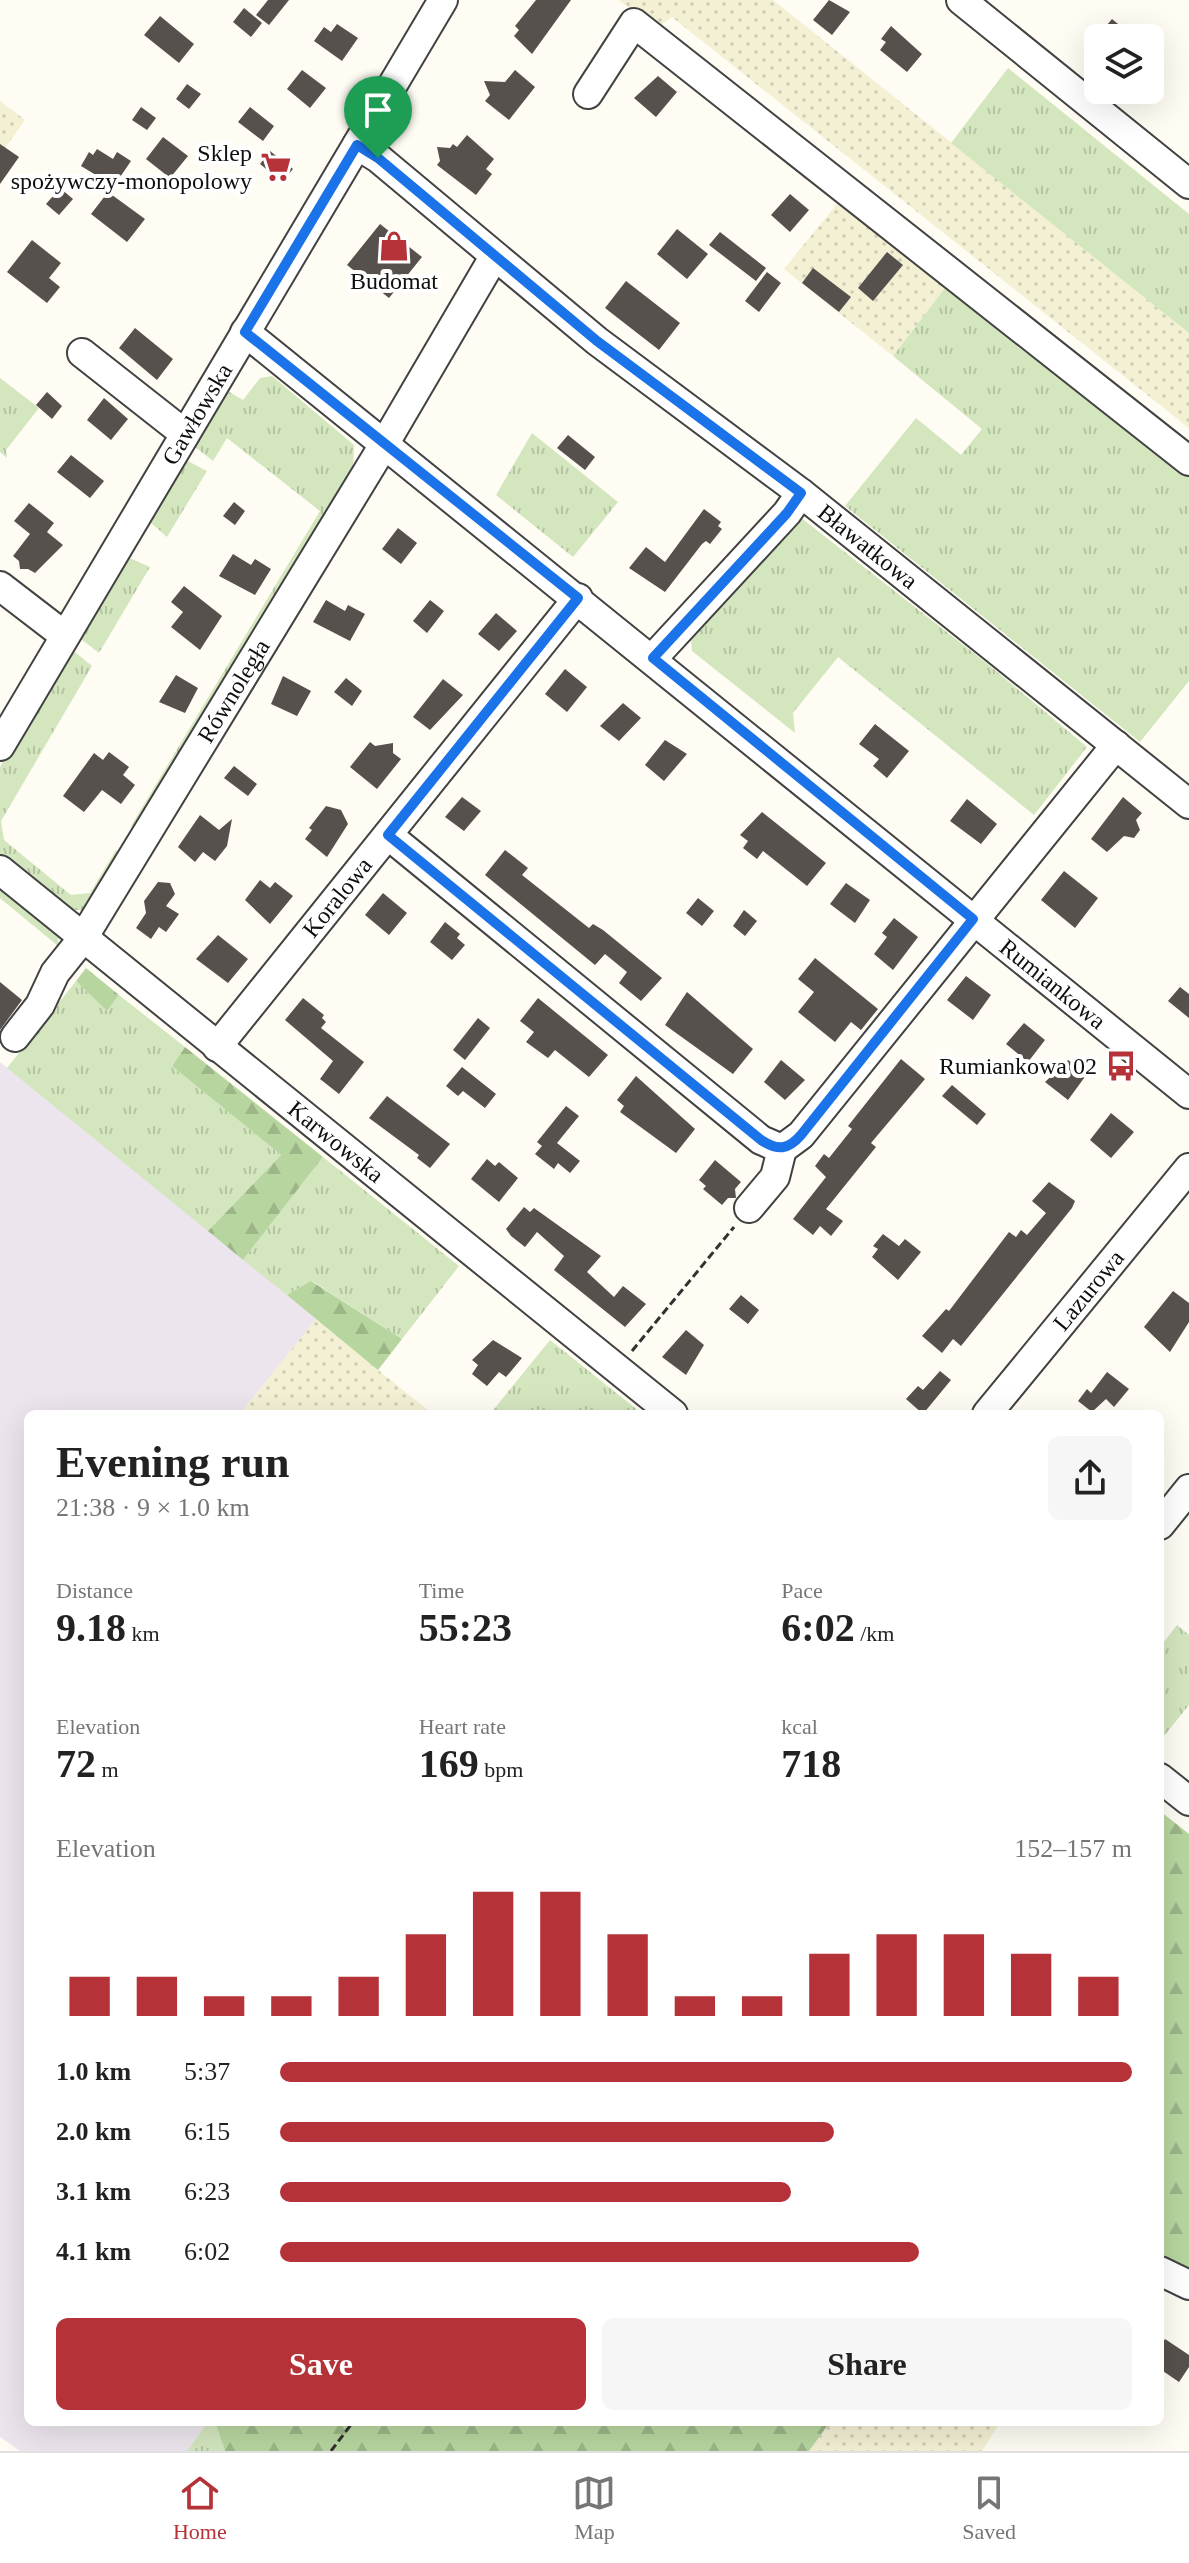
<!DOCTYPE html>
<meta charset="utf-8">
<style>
body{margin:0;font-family:Georgia,serif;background:#f6f6f6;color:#222;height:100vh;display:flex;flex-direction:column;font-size:30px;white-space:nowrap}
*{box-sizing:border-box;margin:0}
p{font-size:26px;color:#767676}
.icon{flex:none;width:44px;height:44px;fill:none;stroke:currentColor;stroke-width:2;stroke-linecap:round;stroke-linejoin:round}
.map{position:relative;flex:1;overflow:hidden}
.sheet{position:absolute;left:24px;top:1410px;width:1140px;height:1016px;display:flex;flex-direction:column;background:#fff;border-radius:12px;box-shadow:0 8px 32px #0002}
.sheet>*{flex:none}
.fabs{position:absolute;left:1084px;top:24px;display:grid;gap:16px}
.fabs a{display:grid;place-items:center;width:80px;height:80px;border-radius:12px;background:#fff;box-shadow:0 8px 32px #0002;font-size:40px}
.pin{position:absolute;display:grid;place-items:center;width:68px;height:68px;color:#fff;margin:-82px -34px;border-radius:50% 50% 50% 0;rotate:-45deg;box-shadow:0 0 8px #0007}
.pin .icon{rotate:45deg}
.round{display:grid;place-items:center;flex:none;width:84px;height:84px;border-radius:12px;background:#f6f6f6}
.headline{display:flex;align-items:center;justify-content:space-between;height:136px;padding:0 32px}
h1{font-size:44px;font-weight:800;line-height:60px}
.figures{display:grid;grid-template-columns:repeat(3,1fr);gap:12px;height:136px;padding:8px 32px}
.figures div{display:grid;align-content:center}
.figures b{font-size:40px;font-weight:800}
.figures small{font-size:22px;font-weight:400}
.figures p{font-size:22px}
.chart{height:224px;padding:16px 32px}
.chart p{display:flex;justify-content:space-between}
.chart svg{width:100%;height:144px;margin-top:8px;stroke:#b53238;stroke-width:6}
.cta{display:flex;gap:16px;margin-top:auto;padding:16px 32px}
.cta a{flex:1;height:92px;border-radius:12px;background:#b53238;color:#fff;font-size:32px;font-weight:800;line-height:92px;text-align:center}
.cta a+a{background:#f6f6f6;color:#222}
ul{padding:0 32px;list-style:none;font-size:26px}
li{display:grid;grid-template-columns:128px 96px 1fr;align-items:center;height:60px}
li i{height:20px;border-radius:10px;background:#b53238}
.menu{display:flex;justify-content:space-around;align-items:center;height:112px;border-top:2px solid #e0e0e0;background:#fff;font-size:22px;color:#767676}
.menu a{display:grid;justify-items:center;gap:4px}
.menu .on{color:#b53238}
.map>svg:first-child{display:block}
.industrial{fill:#ece5ed}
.farmland{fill:url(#farmland-dots)}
.grass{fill:url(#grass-tufts)}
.forest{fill:url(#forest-firs)}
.building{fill:#57514d}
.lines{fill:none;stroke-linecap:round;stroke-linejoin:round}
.minor-casing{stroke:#424242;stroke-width:32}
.path{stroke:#313131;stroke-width:3;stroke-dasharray:8 4;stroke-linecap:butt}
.minor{stroke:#fff;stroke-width:28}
.route-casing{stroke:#fff;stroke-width:16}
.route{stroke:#1a73e8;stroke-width:10}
.labels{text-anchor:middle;stroke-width:8;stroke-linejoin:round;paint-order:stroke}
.poi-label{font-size:24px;fill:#0f0f0f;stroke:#fff;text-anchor:end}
.street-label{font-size:24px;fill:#0f0f0f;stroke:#fff}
</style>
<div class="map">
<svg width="1189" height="2451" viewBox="0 0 1189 2451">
<defs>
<pattern id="farmland-dots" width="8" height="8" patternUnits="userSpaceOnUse" patternTransform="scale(2)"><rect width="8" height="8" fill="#f3f0d4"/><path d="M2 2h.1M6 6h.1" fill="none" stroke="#cfcdb5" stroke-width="1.8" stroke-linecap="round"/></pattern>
<pattern id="grass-tufts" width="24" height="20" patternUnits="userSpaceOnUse" patternTransform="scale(2)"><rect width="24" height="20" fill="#d3e6be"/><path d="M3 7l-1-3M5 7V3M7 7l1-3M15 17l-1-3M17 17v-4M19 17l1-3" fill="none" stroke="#b4c4a2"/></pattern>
<pattern id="forest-firs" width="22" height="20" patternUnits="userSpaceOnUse" patternTransform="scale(2)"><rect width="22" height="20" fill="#b7d69f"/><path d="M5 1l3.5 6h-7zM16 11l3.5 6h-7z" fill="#9cb688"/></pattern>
</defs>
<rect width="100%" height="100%" fill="#fefcf3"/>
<!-- industrial -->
<path class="industrial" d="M 0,1062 L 317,1318 L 240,1414 L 28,1414 L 28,2422 L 208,2422 L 187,2451 L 20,2451 L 0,2437 Z"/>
<!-- farmland -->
<path class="farmland" d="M 619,0 L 773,0 L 1189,333 L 1189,428 L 672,17 L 655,29 Z
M 0,101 L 25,120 L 0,155 Z
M 838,203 L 945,288 L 893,356 L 784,269 Z
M 317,1318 L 378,1370 L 433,1414 L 240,1414 Z
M 830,2422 L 1000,2422 L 982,2451 L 809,2451 Z"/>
<!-- grass -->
<path class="grass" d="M 1008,68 L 1189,214 L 1189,333 L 951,143 Z
M 945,288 L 1026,353 L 1066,375 L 1189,469 L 1189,681 L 1140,742 L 845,506 L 916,418 L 961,455 L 982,429 L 893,356 Z
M 272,376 L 354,445 L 353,474 L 136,830 L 131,826 L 320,511 L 227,438 L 213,461 L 190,443 L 221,387 L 243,400 L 260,378 Z
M 0,378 L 39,408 L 6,450 L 7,458 L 0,452 Z
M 532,433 L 618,502 L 573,557 L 496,495 Z
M 182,458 L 207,471 L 167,537 L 150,522 L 149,508 Z
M 800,517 L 990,666 L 1087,747 L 1034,815 L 838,657 L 793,713 L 795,733 L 692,651 L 690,630 Z
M 125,556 L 150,567 L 99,653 L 77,636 Z
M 70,648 L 92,666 L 1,821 L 4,840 L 71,895 L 90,893 L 116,850 L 122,854 L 86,910 L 69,910 L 0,857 L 0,767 Z
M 0,883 L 59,931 L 58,946 L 0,898 Z
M 76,981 L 107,1011 L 119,995 L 185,1047 L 172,1066 L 281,1155 L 208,1231 L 7,1068 Z
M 323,1157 L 459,1266 L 402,1339 L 312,1281 L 287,1295 L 243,1260 Z
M 550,1340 L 640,1412 L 638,1414 L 490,1414 Z
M 1177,1625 L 1189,1635 L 1189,1705 L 1160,1741 L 1160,1647 Z
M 208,2422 L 215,2422 L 225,2451 L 187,2451 Z"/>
<!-- forest -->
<path class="forest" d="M 86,968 L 119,995 L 107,1011 L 76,981 Z
M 185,1047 L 323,1157 L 243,1260 L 208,1231 L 281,1155 L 172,1066 Z
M 311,1281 L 402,1339 L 378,1370 L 287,1295 Z
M 1160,1811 L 1189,1834 L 1189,2275 L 1160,2260 Z
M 215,2422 L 830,2422 L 809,2451 L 225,2451 Z"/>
<!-- building -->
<path class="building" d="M 268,0 L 289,0 L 269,25 L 256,15 Z
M 536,0 L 571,0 L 532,54 L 514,36 L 519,30 L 515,26 Z
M 829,0 L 850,12 L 832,35 L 813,20 Z
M 244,8 L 262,23 L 251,37 L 233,22 Z
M 160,16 L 194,44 L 179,63 L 144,35 Z
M 1112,19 L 1135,38 L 1096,38 Z
M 337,24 L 358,38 L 342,61 L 314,41 L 324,27 L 331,32 Z
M 891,26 L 922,54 L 907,72 L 880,50 L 886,42 L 881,39 Z
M 302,70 L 326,88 L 310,108 L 287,89 Z
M 515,70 L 535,87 L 509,120 L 485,101 L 490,95 L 484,81 L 505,82 Z
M 658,76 L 677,92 L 656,117 L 634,98 Z
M 187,84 L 201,94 L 189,109 L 176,99 Z
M 141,107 L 156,118 L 147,130 L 132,120 Z
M 250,107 L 274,126 L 263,141 L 238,122 Z
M 467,135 L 494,159 L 486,169 L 492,174 L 476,195 L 437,165 L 440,161 L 437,147 L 450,148 L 453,144 L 457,147 Z
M 163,137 L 188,156 L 170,178 L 146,159 Z
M 0,144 L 19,157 L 0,184 Z
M 97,149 L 113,159 L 117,152 L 131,161 L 114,186 L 81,166 L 89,152 L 93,155 Z
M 270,151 L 293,169 L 282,182 L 260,164 Z
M 60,188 L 73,199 L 59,215 L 46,204 Z
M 108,192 L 145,219 L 127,242 L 91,214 Z
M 790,194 L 809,210 L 790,232 L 771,215 Z
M 380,224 L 422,257 L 389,298 L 347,265 Z
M 677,229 L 708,254 L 687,279 L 657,254 Z
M 720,232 L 766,268 L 756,281 L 709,245 Z
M 32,240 L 61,263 L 49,278 L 60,287 L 47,303 L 7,272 Z
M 887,252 L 903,265 L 873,301 L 858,288 Z
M 813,268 L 851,297 L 839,312 L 802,283 Z
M 767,272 L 781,283 L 759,312 L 745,301 Z
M 626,281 L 680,323 L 659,350 L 605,308 Z
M 135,328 L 173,359 L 157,380 L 119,348 Z
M 47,392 L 62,406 L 52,419 L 36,405 Z
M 104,398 L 128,419 L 111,440 L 87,420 Z
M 568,435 L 595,457 L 585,470 L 557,448 Z
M 71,455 L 104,481 L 90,498 L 57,472 Z
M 234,502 L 245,511 L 235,525 L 223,516 Z
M 29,503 L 54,523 L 47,532 L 63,545 L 35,573 L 28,569 L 20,569 L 19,561 L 13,556 L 30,534 L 14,521 Z
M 704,509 L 721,522 L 718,526 L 722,529 L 710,544 L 706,541 L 702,544 L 665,592 L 629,568 L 646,547 L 665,562 Z
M 398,528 L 417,543 L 401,564 L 382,549 Z
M 233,554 L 251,565 L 255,559 L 271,569 L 255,595 L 219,576 Z
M 184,586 L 222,616 L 200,650 L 171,627 L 183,612 L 171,602 Z
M 326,600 L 345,611 L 348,605 L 365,614 L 350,641 L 313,622 Z
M 430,600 L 444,611 L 427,633 L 413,621 Z
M 496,613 L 517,631 L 499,651 L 478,634 Z
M 565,669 L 587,687 L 567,712 L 545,694 Z
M 176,675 L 198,688 L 185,713 L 159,702 Z
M 283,676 L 311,691 L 297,716 L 271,704 Z
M 346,678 L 362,691 L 352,706 L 334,692 Z
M 443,679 L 463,695 L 430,730 L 413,717 Z
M 623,703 L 641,718 L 619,741 L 600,726 Z
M 875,724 L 909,751 L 887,778 L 873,766 L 879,759 L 859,744 Z
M 665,740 L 687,754 L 664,781 L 645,765 Z
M 370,742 L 375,746 L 393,743 L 393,753 L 401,759 L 377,789 L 350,767 Z
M 109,752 L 129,767 L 123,775 L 135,785 L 121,804 L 102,790 L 84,812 L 63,796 L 94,753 L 103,760 Z
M 234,766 L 257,784 L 248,796 L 224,778 Z
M 462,797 L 481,811 L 464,831 L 445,817 Z
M 1123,797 L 1142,813 L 1136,820 L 1140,830 L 1134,838 L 1124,836 L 1107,852 L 1091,839 Z
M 967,799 L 997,824 L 981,844 L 950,821 Z
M 326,806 L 341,810 L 348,824 L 327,857 L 305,839 L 312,830 L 309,828 Z
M 762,812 L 826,863 L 807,886 L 763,851 L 757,859 L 743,848 L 748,841 L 740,835 Z
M 200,815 L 219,830 L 232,819 L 227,846 L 215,861 L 203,852 L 195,862 L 178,847 Z
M 505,850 L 528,868 L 522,875 L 589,928 L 593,924 L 603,930 L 662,978 L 641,1001 L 619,983 L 627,972 L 605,954 L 595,965 L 485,875 Z
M 1064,871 L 1098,898 L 1075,928 L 1041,900 Z
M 260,880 L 270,888 L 275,882 L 293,896 L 270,924 L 245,900 Z
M 158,882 L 170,883 L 175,894 L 166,906 L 179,914 L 166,932 L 159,927 L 151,939 L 136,928 L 146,913 L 144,901 Z
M 846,883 L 870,900 L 855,923 L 830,904 Z
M 383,893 L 407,913 L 389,935 L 365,915 Z
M 698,898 L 714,911 L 702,926 L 686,913 Z
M 744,910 L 757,921 L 745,936 L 733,926 Z
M 894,918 L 918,937 L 893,970 L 874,954 L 887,937 L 882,933 Z
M 445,922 L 460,934 L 457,938 L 465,945 L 452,960 L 430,942 Z
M 218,935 L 248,959 L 228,983 L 196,959 Z
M 815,958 L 878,1009 L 861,1030 L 851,1022 L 835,1042 L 798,1012 L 814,992 L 798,979 Z
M 966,976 L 991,995 L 973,1020 L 947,1000 Z
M 0,982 L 22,1000 L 0,1030 Z
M 1180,987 L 1189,994 L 1189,1018 L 1168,1001 Z
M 687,992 L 753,1049 L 733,1074 L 665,1025 Z
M 303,998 L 324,1015 L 322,1018 L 326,1022 L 321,1028 L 364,1062 L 339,1094 L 320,1079 L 333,1061 L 285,1020 Z
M 538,998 L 608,1055 L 589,1077 L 555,1050 L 548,1058 L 526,1042 L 534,1032 L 520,1021 Z
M 478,1018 L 490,1028 L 465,1060 L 453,1050 Z
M 1024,1023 L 1045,1040 L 1028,1062 L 1006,1044 Z
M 901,1059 L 925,1079 L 871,1143 L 876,1147 L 826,1209 L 843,1221 L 831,1236 L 820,1226 L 813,1235 L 793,1219 L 826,1177 L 815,1166 L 824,1154 L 829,1158 L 852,1129 L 848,1126 Z
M 781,1060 L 805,1080 L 785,1100 L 764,1082 Z
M 1068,1060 L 1087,1074 L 1068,1100 L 1045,1082 Z
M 462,1067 L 496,1094 L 485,1108 L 463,1091 L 458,1096 L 446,1086 Z
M 636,1076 L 695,1129 L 676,1153 L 620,1112 L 624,1106 L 617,1100 Z
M 952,1085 L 986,1114 L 977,1125 L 942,1096 Z
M 387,1096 L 450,1144 L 430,1168 L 417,1158 L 419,1155 L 369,1118 Z
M 566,1106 L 579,1116 L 557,1143 L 580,1161 L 570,1173 L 558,1163 L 554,1169 L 535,1154 L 542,1146 L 537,1142 Z
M 1111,1113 L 1134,1132 L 1111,1158 L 1090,1140 Z
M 487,1159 L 495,1166 L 499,1162 L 518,1178 L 499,1202 L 471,1179 Z
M 715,1160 L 741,1182 L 735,1189 L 736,1198 L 728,1198 L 722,1205 L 703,1189 L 706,1186 L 699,1180 Z
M 1049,1182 L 1075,1201 L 1072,1208 L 961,1346 L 953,1339 L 942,1353 L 922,1336 L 946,1309 L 949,1311 L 1009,1232 L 1016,1237 L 1021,1230 L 1027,1235 L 1046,1213 L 1032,1201 Z
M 524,1207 L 530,1212 L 534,1208 L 601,1256 L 587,1272 L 614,1297 L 623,1286 L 646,1304 L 625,1327 L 554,1270 L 564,1256 L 537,1232 L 525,1247 L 511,1236 L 506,1229 Z
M 883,1234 L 899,1246 L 905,1239 L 921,1252 L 898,1280 L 872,1257 L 878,1249 L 873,1246 Z
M 1173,1291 L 1189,1303 L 1189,1322 L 1170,1352 L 1144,1327 Z
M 741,1295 L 759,1310 L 748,1324 L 729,1309 Z
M 686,1330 L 704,1345 L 686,1375 L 662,1357 Z
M 493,1340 L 522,1358 L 506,1377 L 499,1372 L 487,1386 L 472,1374 L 478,1365 L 472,1360 Z
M 940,1371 L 951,1380 L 923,1414 L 906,1399 L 918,1386 L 923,1390 Z
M 1107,1372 L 1129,1389 L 1114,1407 L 1106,1399 L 1092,1412 L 1078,1401 L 1087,1389 L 1091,1393 Z
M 1165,2339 L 1189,2355 L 1189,2367 L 1179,2382 L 1160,2369 L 1160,2347 Z"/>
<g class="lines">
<!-- minor casing -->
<g class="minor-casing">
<g id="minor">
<path d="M 961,0 L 1189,184"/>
<path d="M 588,94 L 634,23 L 1189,461"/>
<path id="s1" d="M 357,145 L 378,158 L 597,341 L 801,493 L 1189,804"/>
<path id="s2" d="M 245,332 L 1189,1094"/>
<path d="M 82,353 L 185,434"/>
<path d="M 0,586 L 65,636"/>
<path d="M 653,658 L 787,513 L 801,493"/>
<path id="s3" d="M 0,746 L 443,0"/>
<path d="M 388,835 L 761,1140 L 782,1149 L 801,1135 L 1116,745"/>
<path id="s4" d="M 0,870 L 673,1414"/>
<path id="s5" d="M 15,1037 L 40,1005 L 55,973 L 83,938 L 385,443 L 494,257"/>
<path id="s6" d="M 217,1047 L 578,598"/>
<path d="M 749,1208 L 775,1177 L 782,1149"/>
<path id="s7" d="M 987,1414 L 1189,1168"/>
<path d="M 1160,1525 L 1189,1489"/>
<path d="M 1160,1778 L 1189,1801"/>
<path d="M 1160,2271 L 1189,2285"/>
</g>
</g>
<!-- path -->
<path class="path" d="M 632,1351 L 734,1227
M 331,2451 L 353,2422"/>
<!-- minor -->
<use href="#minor" class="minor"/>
</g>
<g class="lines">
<!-- route casing -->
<g class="route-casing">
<path id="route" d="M 357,145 L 378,158 L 597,341 L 801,493 L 787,513 L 653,658 L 973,919 L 801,1135 C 788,1150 778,1151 761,1140 L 388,835 L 578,598 L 245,332 Z"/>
</g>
<!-- route -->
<use href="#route" class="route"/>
</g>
<!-- icons -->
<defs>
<g id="supermarket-bare" transform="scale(2.4)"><path d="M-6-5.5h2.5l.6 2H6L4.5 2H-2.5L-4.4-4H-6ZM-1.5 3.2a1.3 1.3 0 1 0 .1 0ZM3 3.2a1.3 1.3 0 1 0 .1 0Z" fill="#b53238" stroke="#fff" stroke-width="2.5" paint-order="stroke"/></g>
<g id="shop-bare" transform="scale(2.4)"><path d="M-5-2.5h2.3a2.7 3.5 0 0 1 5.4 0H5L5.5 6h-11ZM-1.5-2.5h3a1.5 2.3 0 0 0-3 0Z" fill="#b53238" stroke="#fff" stroke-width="2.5" paint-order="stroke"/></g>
<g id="bus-bare" transform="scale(2.4)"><path d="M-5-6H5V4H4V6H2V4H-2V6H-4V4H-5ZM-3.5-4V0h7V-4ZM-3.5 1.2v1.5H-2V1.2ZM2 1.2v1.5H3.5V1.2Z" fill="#b53238" stroke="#fff" stroke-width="2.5" paint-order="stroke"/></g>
</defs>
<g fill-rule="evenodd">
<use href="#supermarket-bare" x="276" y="167"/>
<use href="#shop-bare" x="394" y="246"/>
<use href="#bus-bare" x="1121" y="1066"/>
</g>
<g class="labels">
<!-- poi labels -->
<g class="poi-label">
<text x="252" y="161">Sklep<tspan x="252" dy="28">spożywczy-monopolowy</tspan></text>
<text x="394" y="289" text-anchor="middle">Budomat</text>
<text x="1097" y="1074">Rumiankowa 02</text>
</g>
<!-- street labels -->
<g class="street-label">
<text dy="8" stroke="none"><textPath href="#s3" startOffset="386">Gawłowska</textPath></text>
<text dy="8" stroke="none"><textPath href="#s1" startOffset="650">Bławatkowa</textPath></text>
<text dy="8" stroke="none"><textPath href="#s5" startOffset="410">Równoległa</textPath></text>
<text dy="8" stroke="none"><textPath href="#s6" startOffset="192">Koralowa</textPath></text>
<text dy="8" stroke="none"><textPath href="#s2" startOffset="1038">Rumiankowa</textPath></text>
<text dy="8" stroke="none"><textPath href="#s4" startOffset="432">Karwowska</textPath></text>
<text dy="8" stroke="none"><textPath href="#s7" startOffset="160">Lazurowa</textPath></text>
</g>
</g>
</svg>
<div class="fabs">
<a><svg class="icon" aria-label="layers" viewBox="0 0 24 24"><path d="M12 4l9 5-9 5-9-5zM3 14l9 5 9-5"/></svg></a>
</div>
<div class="pin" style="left:378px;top:158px;background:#1e9e55"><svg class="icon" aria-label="arrive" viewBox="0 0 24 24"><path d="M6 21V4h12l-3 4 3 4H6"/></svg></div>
<section class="sheet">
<div class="headline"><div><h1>Evening run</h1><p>21:38 · 9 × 1.0 km</p></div><a class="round"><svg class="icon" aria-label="share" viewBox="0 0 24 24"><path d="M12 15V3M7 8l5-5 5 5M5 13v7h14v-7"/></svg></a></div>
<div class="figures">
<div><p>Distance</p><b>9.18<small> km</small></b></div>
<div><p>Time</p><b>55:23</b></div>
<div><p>Pace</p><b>6:02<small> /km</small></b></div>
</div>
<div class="figures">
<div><p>Elevation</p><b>72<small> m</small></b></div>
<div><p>Heart rate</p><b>169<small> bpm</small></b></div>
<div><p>kcal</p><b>718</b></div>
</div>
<div class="chart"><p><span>Elevation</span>152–157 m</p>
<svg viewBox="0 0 160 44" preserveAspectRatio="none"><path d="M5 44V32M15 44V32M25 44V38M35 44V38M45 44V32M55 44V19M65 44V6M75 44V6M85 44V19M95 44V38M105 44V38M115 44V25M125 44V19M135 44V19M145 44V25M155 44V32"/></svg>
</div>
<ul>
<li><b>1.0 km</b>5:37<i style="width:100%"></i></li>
<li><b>2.0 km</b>6:15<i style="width:65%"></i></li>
<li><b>3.1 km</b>6:23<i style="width:60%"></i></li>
<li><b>4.1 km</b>6:02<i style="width:75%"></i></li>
</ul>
<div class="cta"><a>Save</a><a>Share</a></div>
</section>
</div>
<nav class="menu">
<a class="on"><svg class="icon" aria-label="home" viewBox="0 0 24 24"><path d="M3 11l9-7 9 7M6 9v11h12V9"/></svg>Home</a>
<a><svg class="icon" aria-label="map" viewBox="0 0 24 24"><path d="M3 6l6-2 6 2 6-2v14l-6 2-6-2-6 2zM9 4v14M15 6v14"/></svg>Map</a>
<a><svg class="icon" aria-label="saved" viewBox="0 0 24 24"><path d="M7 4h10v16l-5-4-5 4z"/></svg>Saved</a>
</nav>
